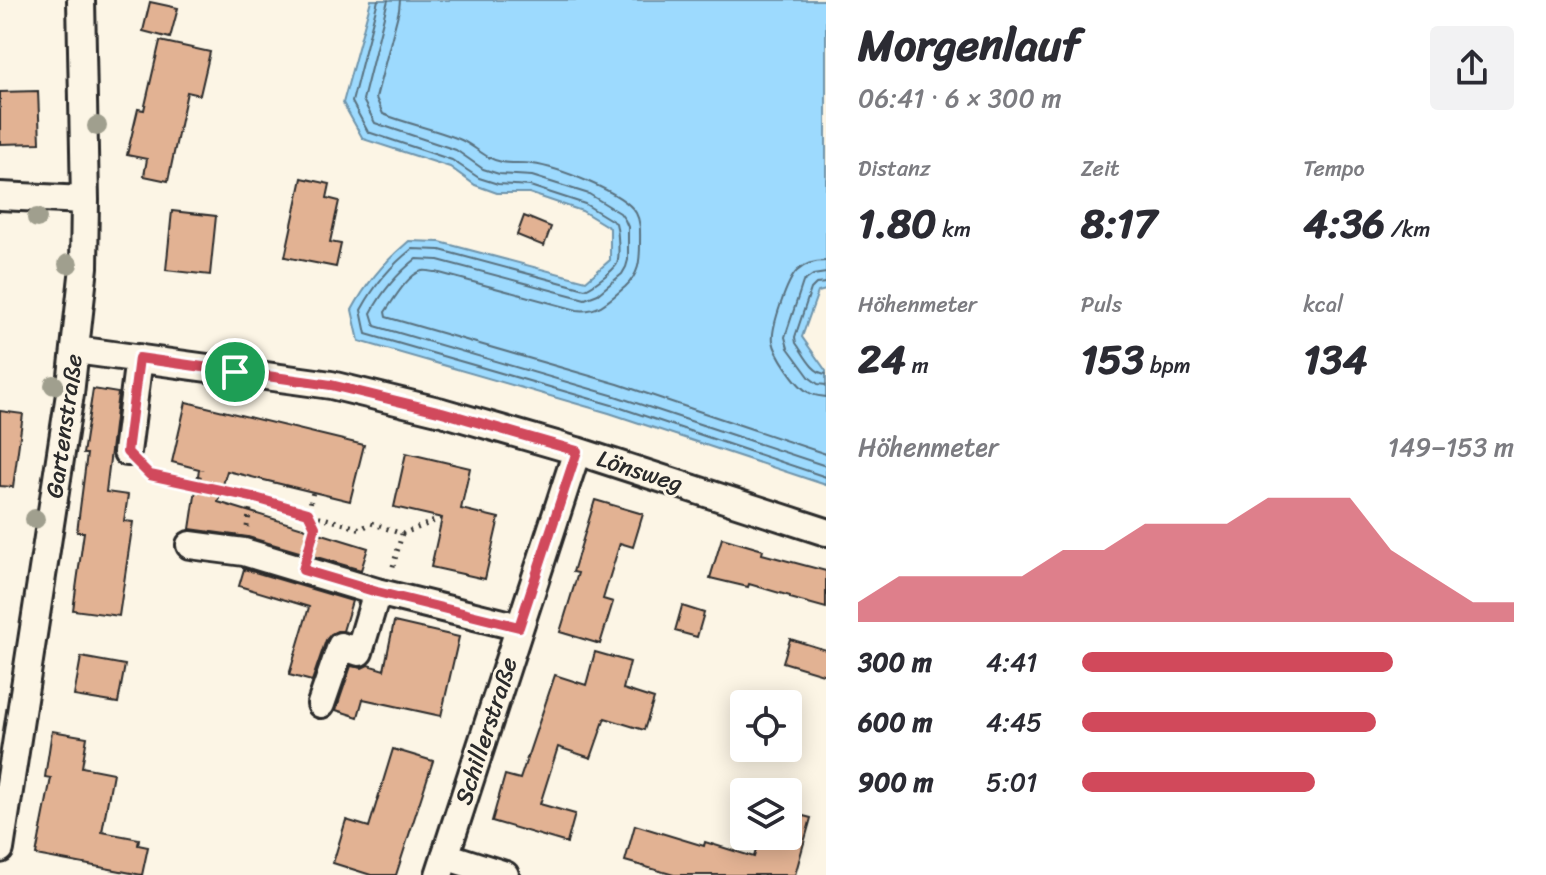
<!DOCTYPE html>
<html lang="de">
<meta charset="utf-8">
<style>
body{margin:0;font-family:Sriracha,sans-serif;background:#f2f2f3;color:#2b2b33;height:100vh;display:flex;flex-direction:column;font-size:30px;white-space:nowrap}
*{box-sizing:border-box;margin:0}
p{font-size:26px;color:#7c7c81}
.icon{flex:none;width:44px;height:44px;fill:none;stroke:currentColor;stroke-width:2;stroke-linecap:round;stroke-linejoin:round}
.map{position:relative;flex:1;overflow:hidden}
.panel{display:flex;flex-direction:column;background:#fff;width:720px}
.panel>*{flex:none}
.fabs{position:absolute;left:730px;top:690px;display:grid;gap:16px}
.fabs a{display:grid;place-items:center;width:72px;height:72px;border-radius:8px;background:#fff;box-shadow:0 4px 20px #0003;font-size:40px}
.pin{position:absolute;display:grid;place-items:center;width:68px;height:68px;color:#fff;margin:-34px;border:4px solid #fff;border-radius:50%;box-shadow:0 2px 8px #0007}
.round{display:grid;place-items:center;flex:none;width:84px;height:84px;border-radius:8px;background:#f2f2f3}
.overview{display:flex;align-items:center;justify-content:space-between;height:136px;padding:0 32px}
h1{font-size:44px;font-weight:700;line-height:60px}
.metrics{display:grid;grid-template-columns:repeat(3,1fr);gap:12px;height:136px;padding:8px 32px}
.metrics div{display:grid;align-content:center}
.metrics b{font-size:40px;font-weight:700}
.metrics small{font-size:22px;font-weight:400}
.metrics p{font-size:22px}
.chart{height:224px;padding:16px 32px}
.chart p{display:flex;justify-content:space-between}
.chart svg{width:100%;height:144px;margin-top:8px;fill:#d1495b;opacity:.7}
ul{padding:0 32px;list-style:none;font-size:26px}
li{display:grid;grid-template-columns:128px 96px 1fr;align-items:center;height:60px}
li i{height:20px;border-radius:10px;background:#d1495b}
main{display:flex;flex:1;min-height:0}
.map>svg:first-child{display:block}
.water{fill:#9ddafe;stroke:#6f94aa;stroke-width:2}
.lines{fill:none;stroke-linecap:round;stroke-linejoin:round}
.shore{stroke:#59717f;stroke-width:2}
.building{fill:#e2b293;stroke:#2b2b2b;stroke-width:2}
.minor-casing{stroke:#2b2b2b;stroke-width:32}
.path{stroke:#2b2b2b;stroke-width:5;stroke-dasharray:2 6;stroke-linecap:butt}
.minor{stroke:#fcf5e5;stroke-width:26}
.tree{fill:#a09f8e}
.route-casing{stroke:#fff;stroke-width:16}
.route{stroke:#d1495b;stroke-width:10}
.labels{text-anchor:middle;stroke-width:6;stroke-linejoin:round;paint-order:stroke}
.street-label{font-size:24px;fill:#2b2b2b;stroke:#fcf5e5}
</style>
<main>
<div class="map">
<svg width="826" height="875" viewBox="0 0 826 875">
<rect width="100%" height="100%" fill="#fcf5e5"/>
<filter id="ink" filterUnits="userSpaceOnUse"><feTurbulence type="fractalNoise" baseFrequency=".0125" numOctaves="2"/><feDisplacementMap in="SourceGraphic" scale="16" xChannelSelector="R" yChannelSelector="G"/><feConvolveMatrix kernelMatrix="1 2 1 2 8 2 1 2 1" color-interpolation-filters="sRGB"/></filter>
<g filter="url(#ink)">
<!-- water -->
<path class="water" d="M 371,0 L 826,0 L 826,290 L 818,292 L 802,337 L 826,371 L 826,485 L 609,413 L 359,341 L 352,310 C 367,282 385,261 409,241 L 440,242 L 586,281 L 610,260 L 610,228 L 582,211 L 529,193 L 497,193 L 475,185 L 450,167 L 363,139 L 343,103 Z"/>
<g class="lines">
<!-- shore -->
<path class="shore" d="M 378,0 L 352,102 L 368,132 L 452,160 L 479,178 L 498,184 L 530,186 L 585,204 L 616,223 C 618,231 620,256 617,264 C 613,271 593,286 585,289 L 440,250 L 412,249 C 390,266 374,286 361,310 L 366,334 L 612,405 L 826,477
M 388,0 L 363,100 L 375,123 L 456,150 L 483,169 L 499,174 L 532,176 L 589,194 L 620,213 L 625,220 L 628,227 L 628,260 L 626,267 L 622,274 L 598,294 L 585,299 L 438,260 L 416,259 C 397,274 382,292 371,313 L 375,326 L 615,396 L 826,466
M 400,0 L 399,10 L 376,98 L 383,114 C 408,124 434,129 459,139 C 474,145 485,159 502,162 C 511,164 522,162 532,164 C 556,167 624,192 636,213 C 641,222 640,233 640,243 C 640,262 639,274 625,287 C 610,300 598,313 577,310 L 436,272 C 432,272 427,270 422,271 C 408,274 393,301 385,312 L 386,317 L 618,384 L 826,454
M 826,261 C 815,261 805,263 797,271 C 787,280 771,328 773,341 C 775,354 797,386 808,392 C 814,396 819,396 826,397
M 826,273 L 813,275 L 803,282 L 785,337 L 788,348 L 810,378 L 818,384 L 826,385
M 826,283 L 816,284 L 811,289 L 795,337 L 796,343 C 804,354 812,373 826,374"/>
</g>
<!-- building -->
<path class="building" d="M 150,2 L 178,8 L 170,38 L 143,31 Z
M 160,41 L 210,52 L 200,95 L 187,92 L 168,181 L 144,176 L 147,159 L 127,155 L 138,109 L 144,110 Z
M 38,91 L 40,143 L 0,144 L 0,92 Z
M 302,178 L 330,184 L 327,198 L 339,201 L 330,242 L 341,244 L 336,267 L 285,257 Z
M 172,211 L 216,216 L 210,275 L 166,270 Z
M 524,216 L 551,227 L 544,246 L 517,235 Z
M 93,389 L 118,393 L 106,492 L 128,495 L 124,521 L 133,522 L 119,616 L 73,610 L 84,532 L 77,532 L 87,454 L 83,454 Z
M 186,402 L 364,445 L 350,501 L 227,471 L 218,502 L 368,548 L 361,570 L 248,537 L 190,529 L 199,469 L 172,462 Z
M 0,411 L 23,414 L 13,487 L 0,486 Z
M 406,453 L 470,468 L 461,509 L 499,518 L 485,579 L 431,567 L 442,518 L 394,507 Z
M 595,500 L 643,514 L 633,547 L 620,543 L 603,599 L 613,602 L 600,644 L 560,632 L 578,573 L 573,572 Z
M 722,538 L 763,550 L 762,554 L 826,571 L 826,608 L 790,598 L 790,596 L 749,584 L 748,587 L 710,578 Z
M 244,569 L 352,601 L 343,631 L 337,631 L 331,634 L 326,640 L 312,681 L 289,675 L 309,607 L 239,586 Z
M 682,606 L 704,613 L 697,637 L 675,631 Z
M 394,622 L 459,637 L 441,716 L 363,699 L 358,717 L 336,710 L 351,666 L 362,668 L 368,665 L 384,670 Z
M 790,639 L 826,650 L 826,675 L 783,662 Z
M 595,652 L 630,662 L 623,689 L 654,699 L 644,730 L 605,718 L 591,758 L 558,747 L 540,804 L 575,814 L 567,843 L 492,821 L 505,775 L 520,779 L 555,675 L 586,685 Z
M 81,657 L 125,665 L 118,703 L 74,696 Z
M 52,731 L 87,737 L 82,767 L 113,773 L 102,832 L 139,839 L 138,845 L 148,847 L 142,875 L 36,855 L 51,778 L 45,777 Z
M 393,749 L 433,761 L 396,875 L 371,875 L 333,863 L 346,820 L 369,827 Z
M 788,812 L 811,818 L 795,875 L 674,875 L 625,861 L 635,825 L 704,846 L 705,842 L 754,857 L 760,836 L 788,836 Z"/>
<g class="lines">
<!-- minor casing -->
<g class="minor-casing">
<path id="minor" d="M 0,196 L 85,200
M 76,350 L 331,385 L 442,412 L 577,451 L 826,532
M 127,452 L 139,358
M 190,545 L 244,552 L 377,592 L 519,627
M 321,704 L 341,646 L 359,652 L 377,592
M 0,849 L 70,394 L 84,267 L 85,200 L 81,0
M 445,856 L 505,875
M 439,875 L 577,451"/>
</g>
<!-- path -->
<path class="path" d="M 143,468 L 150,475 L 252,497 L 361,529 L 371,523 L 402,534 L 392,570
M 197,485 L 201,469
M 247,527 L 252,497
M 402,534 L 442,518
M 309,548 L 315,527 L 308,513 L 313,492"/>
<!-- minor -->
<use href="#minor" class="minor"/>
</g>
<!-- trees -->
<g class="tree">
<circle cx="97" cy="126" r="10"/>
<circle cx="37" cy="218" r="10"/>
<circle cx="68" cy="264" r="10"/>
<circle cx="54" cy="385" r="10"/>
<circle cx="35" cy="519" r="10"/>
</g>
</g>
<g class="lines" filter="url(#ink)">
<!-- route casing -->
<g class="route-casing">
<path id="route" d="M 139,358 L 331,385 L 442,412 L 577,451 L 519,627 L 377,592 L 303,570 L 315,527 L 308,513 L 252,497 L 150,475 L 127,452 Z"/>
</g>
<!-- route -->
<use href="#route" class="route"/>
</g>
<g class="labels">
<!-- street labels -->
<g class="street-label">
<text transform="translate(64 426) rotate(-82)" y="8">Gartenstraße</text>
<text transform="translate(640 471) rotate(18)" y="8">Lönsweg</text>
<text transform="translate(486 731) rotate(-72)" y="8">Schillerstraße</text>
</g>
</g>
</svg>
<div class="fabs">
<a><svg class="icon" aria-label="locate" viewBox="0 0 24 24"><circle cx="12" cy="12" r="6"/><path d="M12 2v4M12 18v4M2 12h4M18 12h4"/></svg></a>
<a><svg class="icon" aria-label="layers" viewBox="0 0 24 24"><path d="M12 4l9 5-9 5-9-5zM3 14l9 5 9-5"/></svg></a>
</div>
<div class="pin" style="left:235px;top:372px;background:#1e9e55"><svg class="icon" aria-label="arrive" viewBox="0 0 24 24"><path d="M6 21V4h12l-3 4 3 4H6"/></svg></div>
</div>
<section class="panel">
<div class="overview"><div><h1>Morgenlauf</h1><p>06:41 · 6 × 300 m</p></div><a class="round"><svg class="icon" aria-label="share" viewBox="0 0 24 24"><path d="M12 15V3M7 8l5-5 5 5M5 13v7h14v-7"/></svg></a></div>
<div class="metrics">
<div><p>Distanz</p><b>1.80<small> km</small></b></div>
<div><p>Zeit</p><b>8:17</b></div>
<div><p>Tempo</p><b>4:36<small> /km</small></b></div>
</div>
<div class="metrics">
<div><p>Höhenmeter</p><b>24<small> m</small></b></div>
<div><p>Puls</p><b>153<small> bpm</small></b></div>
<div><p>kcal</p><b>134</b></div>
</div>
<div class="chart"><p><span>Höhenmeter</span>149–153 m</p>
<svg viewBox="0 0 160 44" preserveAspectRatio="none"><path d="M0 44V38L10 30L20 30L30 30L40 30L50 22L60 22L70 14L80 14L90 14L100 6L110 6L120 6L130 22L140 30L150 38L160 38V44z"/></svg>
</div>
<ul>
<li><b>300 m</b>4:41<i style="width:72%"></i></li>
<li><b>600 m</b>4:45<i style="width:68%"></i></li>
<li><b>900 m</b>5:01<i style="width:54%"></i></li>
</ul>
</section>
</main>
